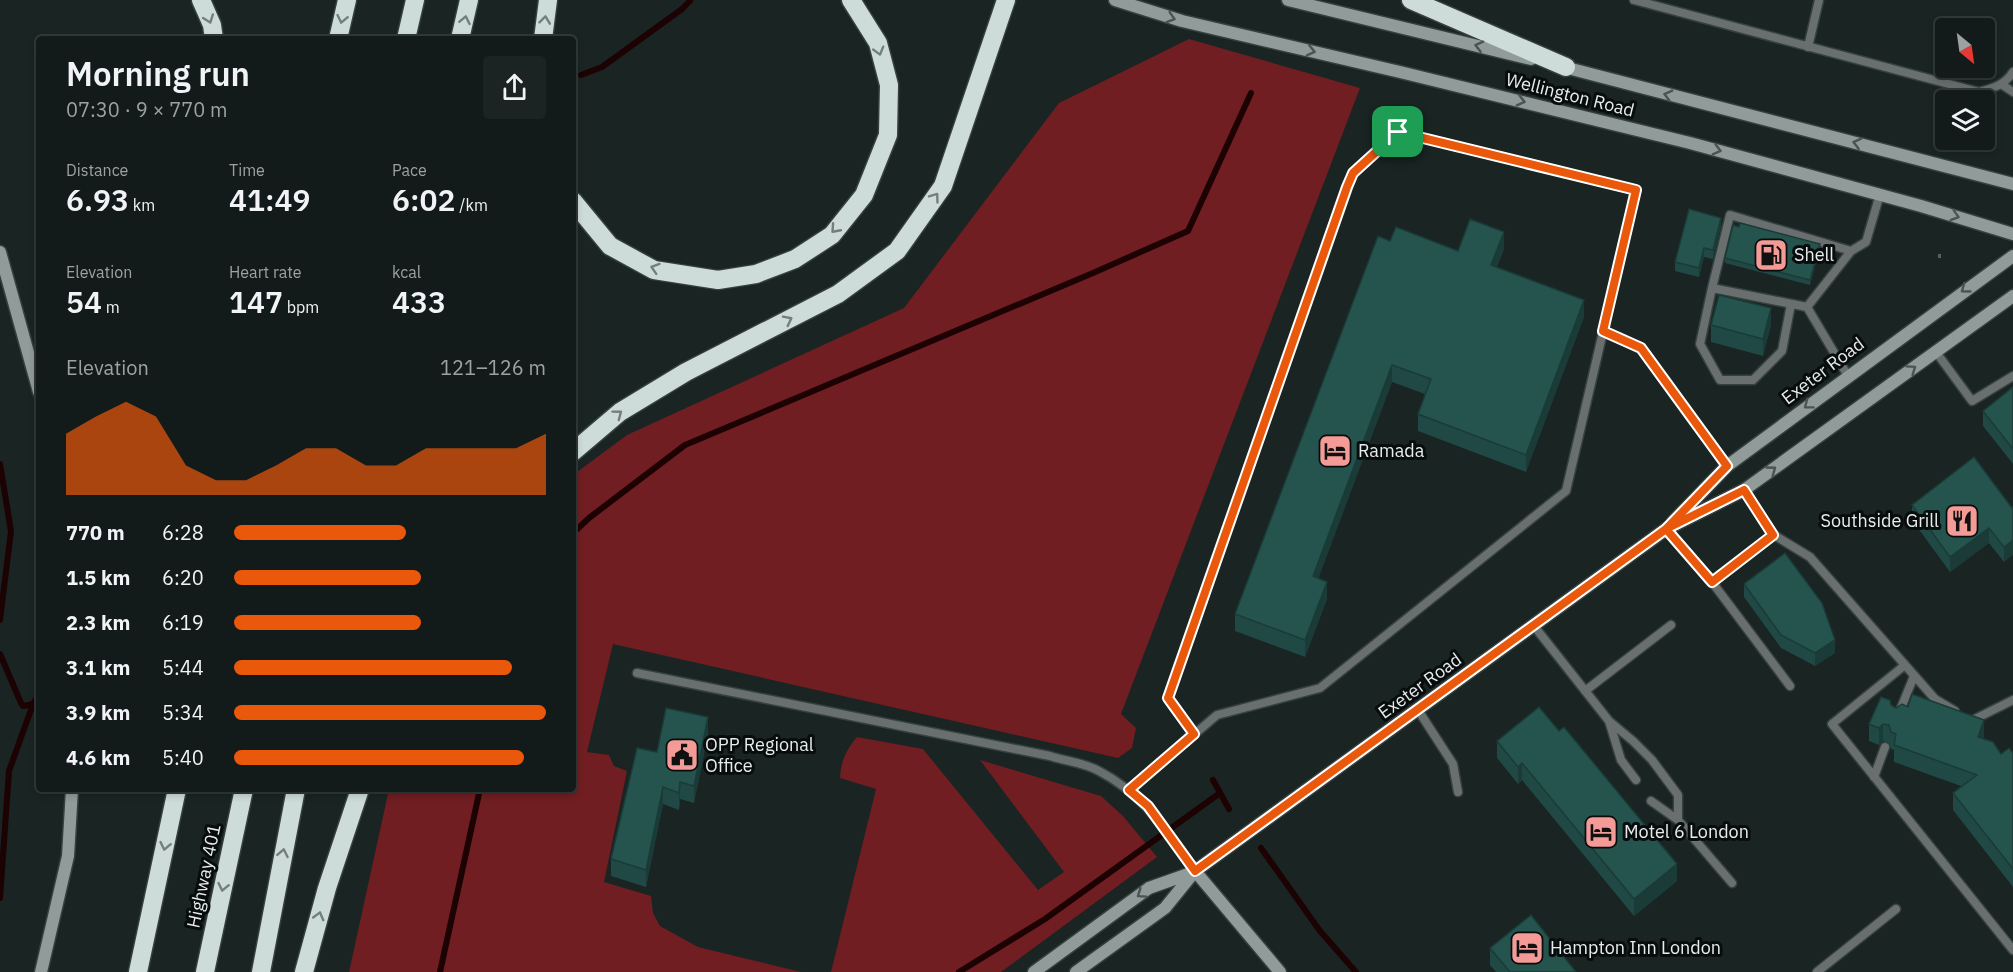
<!DOCTYPE html>
<meta charset="utf-8">
<style>
body{margin:0;font-family:"IBM Plex Sans",sans-serif;background:#1c2423;color:#f1f3f6;height:100vh;display:flex;flex-direction:column;font-size:22px;white-space:nowrap}
*{box-sizing:border-box;margin:0}
p{font-size:20px;color:#9da1a2}
.icon{flex:none;width:33px;height:33px;fill:none;stroke:currentColor;stroke-width:2;stroke-linecap:round;stroke-linejoin:round}
.map{position:relative;flex:1;overflow:hidden}
.side{position:absolute;left:36px;top:36px;width:540px;height:756px;display:flex;flex-direction:column;background:#131b1a;border-radius:6px;box-shadow:0 3px 9px #0003,0 0 0 2px #323939}
.side>*{flex:none}
.needle{width:39px;rotate:151deg}
.controls{position:absolute;left:1935px;top:18px;display:grid;gap:12px}
.controls a{display:grid;place-items:center;width:60px;height:60px;border-radius:6px;background:#131b1a;box-shadow:0 3px 9px #0003,0 0 0 2px #323939;font-size:30px}
.pin{position:absolute;display:grid;place-items:center;width:51px;height:51px;color:#fff;margin:-26px;border-radius:12px;box-shadow:0 3px 9px #0006}
.round{display:grid;place-items:center;flex:none;width:63px;height:63px;border-radius:6px;background:#1c2423}
.headline{display:flex;align-items:center;justify-content:space-between;height:102px;padding:0 30px}
h1{font-size:33px;font-weight:600;line-height:45px}
.figures{display:grid;grid-template-columns:repeat(3,1fr);gap:9px;height:102px;padding:6px 30px}
.figures div{display:grid;align-content:center}
.figures b{font-size:30px;font-weight:600}
.figures small{font-size:16px;font-weight:400}
.figures p{font-size:16px}
.chart{height:168px;padding:12px 30px}
.chart p{display:flex;justify-content:space-between}
.chart svg{width:100%;height:108px;margin-top:6px;fill:#ea580c;opacity:.7}
ul{padding:0 30px;list-style:none;font-size:20px}
li{display:grid;grid-template-columns:96px 72px 1fr;align-items:center;height:45px}
li i{height:15px;border-radius:8px;background:#ea580c}
.map>svg:first-child{display:block}
.green{fill:#701e21}
.lines{fill:none;stroke-linecap:round;stroke-linejoin:round}
.stream{stroke:#1d0203;stroke-width:6}
.lane-casing{stroke:#36403f;stroke-width:11}
.secondary-casing{stroke:#36403f;stroke-width:15}
.highway-casing{stroke:#36403f;stroke-width:21}
.path{stroke:#57605f;stroke-width:4;stroke-dasharray:3 3;stroke-linecap:butt}
.lane{stroke:#696f6e;stroke-width:8}
.secondary{stroke:#919b99;stroke-width:12}
.highway{stroke:#cddcd9;stroke-width:18}
.wall{fill:#204844}
.shaded-wall{fill:#1a3b37}
.building{fill:#25544f;stroke:#1a3b37;stroke-width:1.5}
.oneway{stroke:#4c5452}
.oneway2{stroke:#747e7d}
.route-casing{stroke:#fff;stroke-width:12}
.route{stroke:#ea580c;stroke-width:8}
.labels{text-anchor:middle;stroke-width:6;stroke-linejoin:round;paint-order:stroke}
.street-label{font-size:18px;fill:#e6edec;stroke:#080c0c}
.poi-label{font-size:18px;fill:#e6edec;stroke:#080c0c;text-anchor:start}
</style>
<div class="map">
<svg width="2013" height="972" viewBox="0 0 2013 972">
<rect width="100%" height="100%" fill="#192423"/>
<!-- green -->
<path class="green" d="M 1189,39 L 1360,88 L 1121,714 L 1136,728 L 1132,748 L 1118,758 L 613,644 L 587,752 L 609,755 L 614,766 L 627,771 L 604,882 L 651,896 L 653,913 L 660,926 L 698,947 L 801,972 L 349,972 L 389,789 L 573,789 L 573,475 L 627,435 L 904,308 L 1059,103 Z
M 857,737 L 923,749 L 1038,890 L 1064,872 L 980,760 L 1101,796 L 1123,816 L 1157,857 L 1001,972 L 831,972 L 876,789 L 840,778 C 841,761 846,750 857,737 Z"/>
<g class="lines">
<!-- stream -->
<path class="stream" d="M 581,75 L 602,67 L 682,9 L 690,1
M 0,464 L 11,531 L 0,620
M 573,533 L 589,518 L 685,445 L 1093,273 L 1188,231 L 1251,93
M 0,654 L 21,703 L 23,706 L 33,704
M 1213,780 L 1229,809
M 1261,848 L 1320,931 L 1356,972
M 0,898 L 9,771 L 33,704 L 39,694
M 440,972 L 480,789
M 959,972 L 1045,919 L 1220,793"/>
<!-- lane casing -->
<g class="lane-casing">
<path id="lane" d="M 1634,0 L 1979,92 C 1993,88 2005,85 2013,72
M 1808,47 L 1819,0
M 2001,84 L 2013,92
M 1851,251 L 1866,242 L 1880,194
M 1712,288 L 1700,344 L 1720,380 L 1753,380 L 1782,351 L 1791,304
M 1807,307 L 1851,251 L 1730,215 L 1712,288 L 1807,307 L 1848,376
M 1603,331 L 1641,348 L 1727,466
M 1936,352 L 1972,401 L 2013,376
M 1744,490 L 1774,535 L 1810,557 L 1935,699 L 1955,711
M 1666,529 L 1712,582 L 1774,535
M 1712,582 L 1790,686
M 1534,626 L 1609,721 L 1621,760 L 1636,780
M 1905,665 L 1832,724 L 2013,950
M 637,673 L 1050,756 C 1065,761 1085,763 1099,771 C 1145,795 1166,831 1195,871
M 1585,691 L 1671,625
M 1418,710 L 1453,764 L 1458,792
M 1899,713 L 1914,676
M 1609,721 L 1633,741 L 1652,760 L 1678,795 L 1678,820
M 1971,721 L 2013,700
M 1874,777 L 1885,747
M 1129,790 L 1217,715 L 1320,688 L 1566,491 L 1636,190 L 1398,132 L 1353,173 L 1168,698 L 1194,734
M 1651,801 L 1678,820 L 1732,883
M 1817,972 L 1896,909"/>
</g>
<!-- secondary casing -->
<g class="secondary-casing">
<path id="secondary" d="M 1115,0 L 1182,21 L 1400,72 L 1690,143 L 1921,206 L 2013,234
M 1288,0 L 1531,59
M 1560,66 L 2013,184
M 0,252 L 39,392
M 1673,522 L 1727,466 L 2013,256
M 1195,871 L 1280,972
M 41,972 L 68,856 L 72,789
M 1034,972 L 1149,888 L 1194,872
M 1076,972 L 1165,908 L 1195,871 L 1666,529 L 1744,490 L 2013,296"/>
</g>
<!-- highway casing -->
<g class="highway-casing">
<path id="highway" d="M 201,0 L 212,25 L 214,39
M 1411,0 L 1566,67
M 338,39 L 347,0
M 406,39 L 415,0
M 460,39 L 469,0
M 543,39 L 548,0
M 573,201 L 610,246 L 654,270 L 718,280 L 756,274 L 795,259 L 832,235 L 864,195 L 888,135 L 889,85 L 878,43 L 851,0
M 573,452 L 620,412 L 686,372 L 838,294 L 897,251 L 943,186 L 1006,0
M 138,972 L 177,789
M 205,972 L 244,789
M 261,972 L 296,789
M 304,972 L 327,888 L 360,789"/>
</g>
<!-- path -->
<path class="path" d="M 1938,256 L 1943,256"/>
<!-- lane -->
<use href="#lane" class="lane"/>
<!-- secondary -->
<use href="#secondary" class="secondary"/>
<!-- highway -->
<use href="#highway" class="highway"/>
</g>
<!-- wall -->
<path class="wall" d="M 1721,226 L 1713,259 L 1704,257 L 1699,277 L 1675,271 L 1675,262 Z
M 1390,241 L 1458,251 L 1504,249 L 1497,267 L 1584,317 L 1526,472 L 1418,431 L 1418,414 L 1425,394 L 1392,382 L 1318,578 L 1327,599 L 1305,657 L 1235,631 L 1235,614 Z
M 1820,248 L 1810,285 L 1725,263 L 1725,258 Z
M 1711,325 L 1771,325 L 1763,356 L 1711,342 Z
M 2013,387 L 2013,464 L 1983,426 L 1983,411 Z
M 1912,505 L 2012,508 L 2004,562 L 1989,543 L 1950,572 L 1912,520 Z
M 1744,584 L 1835,653 L 1815,666 L 1781,648 L 1744,597 Z
M 1891,705 L 1896,708 L 1984,737 L 1983,739 L 2001,754 L 2013,753 L 2013,887 L 1953,810 L 1953,793 L 1961,786 L 1894,762 L 1894,750 L 1891,749 L 1889,743 L 1883,741 L 1879,745 L 1869,741 L 1869,724 Z
M 708,734 L 694,803 L 680,799 L 679,810 L 663,804 L 646,887 L 611,876 L 611,859 L 657,752 Z
M 1497,741 L 1677,881 L 1634,916 L 1522,780 L 1518,784 L 1497,758 Z
M 1490,948 L 1576,972 L 1496,972 L 1490,965 Z"/>
<!-- shaded-wall -->
<path class="shaded-wall" d="M 1721,218 L 1721,226 L 1713,259 L 1713,250 Z
M 1504,232 L 1504,249 L 1491,282 L 1491,265 Z
M 1820,244 L 1820,248 L 1810,285 L 1810,280 Z
M 1704,248 L 1704,257 L 1699,277 L 1699,268 Z
M 1584,300 L 1584,317 L 1526,472 L 1526,455 Z
M 1771,308 L 1771,325 L 1763,356 L 1763,339 Z
M 1392,365 L 1392,382 L 1313,593 L 1313,576 Z
M 1989,528 L 1989,543 L 1950,572 L 1950,557 Z
M 2013,540 L 2013,555 L 2004,562 L 2004,547 Z
M 1327,582 L 1327,599 L 1305,657 L 1305,640 Z
M 1835,640 L 1835,653 L 1815,666 L 1815,653 Z
M 708,717 L 708,734 L 694,803 L 694,786 Z
M 1984,720 L 1984,737 L 1978,755 L 1978,737 Z
M 1883,724 L 1883,741 L 1879,745 L 1879,728 Z
M 1522,763 L 1522,780 L 1518,784 L 1518,767 Z
M 680,782 L 680,799 L 679,810 L 679,793 Z
M 663,787 L 663,804 L 646,887 L 646,870 Z
M 1677,864 L 1677,881 L 1634,916 L 1634,899 Z"/>
<!-- building -->
<path class="building" d="M 1689,209 L 1721,218 L 1713,250 L 1704,248 L 1699,268 L 1675,262 Z
M 1470,219 L 1504,232 L 1491,265 L 1584,300 L 1526,455 L 1418,414 L 1431,379 L 1392,365 L 1313,576 L 1327,582 L 1305,640 L 1235,614 L 1378,236 L 1390,241 L 1396,227 L 1458,251 Z
M 1740,223 L 1820,244 L 1810,280 L 1725,258 L 1733,225 L 1739,227 Z
M 1719,295 L 1771,308 L 1763,339 L 1711,325 Z
M 2013,387 L 2013,449 L 1983,411 Z
M 1974,457 L 2012,508 L 2013,507 L 2013,540 L 2004,547 L 1989,528 L 1950,557 L 1912,505 Z
M 1785,553 L 1822,603 L 1835,640 L 1815,653 L 1781,635 L 1744,584 Z
M 1912,694 L 1984,720 L 1978,737 L 1993,742 L 2001,754 L 2009,748 L 2013,753 L 2013,869 L 1953,793 L 1977,775 L 1894,745 L 1896,734 L 1891,732 L 1889,725 L 1883,724 L 1879,728 L 1869,724 L 1881,697 L 1890,700 L 1891,705 L 1896,708 L 1902,704 L 1908,707 Z
M 1539,707 L 1559,731 L 1564,727 L 1677,864 L 1634,899 L 1522,763 L 1518,767 L 1497,741 Z
M 666,708 L 708,717 L 694,786 L 680,782 L 679,793 L 663,787 L 646,870 L 611,859 L 637,748 L 657,752 Z
M 1531,915 L 1576,972 L 1510,972 L 1490,948 Z"/>
<!-- one-way arrows -->
<defs><path id="oneway-chevron" d="M-2-3.5L2.5 0L-2 3.5" fill="none" stroke-width="1.6" stroke-linecap="round" stroke-linejoin="round" transform="scale(1.5)"/></defs>
<g class="oneway">
<use href="#oneway-chevron" transform="translate(1171 18) rotate(17)"/>
<use href="#oneway-chevron" transform="translate(1479 46) rotate(-166)"/>
<use href="#oneway-chevron" transform="translate(1311 51) rotate(13)"/>
<use href="#oneway-chevron" transform="translate(1668 95) rotate(-165)"/>
<use href="#oneway-chevron" transform="translate(1521 101) rotate(14)"/>
<use href="#oneway-chevron" transform="translate(1857 143) rotate(-166)"/>
<use href="#oneway-chevron" transform="translate(1717 150) rotate(15)"/>
<use href="#oneway-chevron" transform="translate(1955 216) rotate(17)"/>
<use href="#oneway-chevron" transform="translate(1965 289) rotate(144)"/>
<use href="#oneway-chevron" transform="translate(1912 369) rotate(-35)"/>
<use href="#oneway-chevron" transform="translate(1808 405) rotate(143)"/>
<use href="#oneway-chevron" transform="translate(1772 470) rotate(-36)"/>
<use href="#oneway-chevron" transform="translate(1141 894) rotate(145)"/>
</g>
<g class="oneway2">
<use href="#oneway-chevron" transform="translate(209 19) rotate(70)"/>
<use href="#oneway-chevron" transform="translate(342 19) rotate(102)"/>
<use href="#oneway-chevron" transform="translate(465 20) rotate(-78)"/>
<use href="#oneway-chevron" transform="translate(545 20) rotate(-83)"/>
<use href="#oneway-chevron" transform="translate(879 51) rotate(74)"/>
<use href="#oneway-chevron" transform="translate(935 197) rotate(-54)"/>
<use href="#oneway-chevron" transform="translate(835 229) rotate(132)"/>
<use href="#oneway-chevron" transform="translate(655 268) rotate(-162)"/>
<use href="#oneway-chevron" transform="translate(788 320) rotate(-27)"/>
<use href="#oneway-chevron" transform="translate(618 414) rotate(-37)"/>
<use href="#oneway-chevron" transform="translate(165 846) rotate(102)"/>
<use href="#oneway-chevron" transform="translate(283 853) rotate(-79)"/>
<use href="#oneway-chevron" transform="translate(223 887) rotate(102)"/>
<use href="#oneway-chevron" transform="translate(319 916) rotate(-75)"/>
</g>
<g class="lines">
<!-- route casing -->
<g class="route-casing">
<path id="route" d="M 1398,132 L 1353,173 L 1347,187 L 1168,698 L 1194,734 L 1129,790 L 1148,806 L 1195,871 L 1666,529 L 1744,490 L 1773,535 L 1712,582 L 1666,529 L 1727,466 L 1641,348 L 1603,331 L 1636,190 L 1398,132"/>
</g>
<!-- route -->
<use href="#route" class="route"/>
</g>
<!-- icons -->
<defs>
<g id="fuel-square" transform="scale(1.725)"><rect x="-9" y="-9" width="18" height="18" rx="4" fill="#f59b97" stroke="#080c0c"/><path d="M-5.5-6h7V0h2V4h1.3V-2.5L3-4.5l.8-.8L6-3V5H2.5V1h-1V6h-7ZM-4.2-4.7v3.2H.2V-4.7Z" fill="#111"/></g>
<g id="hotel-square" transform="scale(1.725)"><rect x="-9" y="-9" width="18" height="18" rx="4" fill="#f59b97" stroke="#080c0c"/><path d="M-6-4.5h1.5V1H6V5H4.5V3h-9V5H-6ZM-4 0a1.8 1.8 0 1 1 3.6 0ZM.5 0V-2.5h3Q6-2.5 6 0Z" fill="#111"/></g>
<g id="restaurant-square" transform="scale(1.725)"><rect x="-9" y="-9" width="18" height="18" rx="4" fill="#f59b97" stroke="#080c0c"/><path d="M-5-6h1v4h1v-4h1v4h1v-4h1v5L-1.5 .5V6h-2V.5L-5-1ZM5-6V6H3V1.5H1.5Q1.5-4 5-6Z" fill="#111"/></g>
<g id="civic-square" transform="scale(1.725)"><rect x="-9" y="-9" width="18" height="18" rx="4" fill="#f59b97" stroke="#080c0c"/><path d="M-.6-6.5H3V-4.5H.6V-3L4-1V1h2V6H-6V1h2V-1L-.6-3ZM-1.2 2.5V6h2.4V2.5Z" fill="#111"/></g>
</defs>
<g fill-rule="evenodd">
<use href="#fuel-square" x="1771" y="255"/>
<use href="#hotel-square" x="1335" y="451"/>
<use href="#restaurant-square" x="1962" y="521"/>
<use href="#civic-square" x="682" y="755"/>
<use href="#hotel-square" x="1601" y="832"/>
<use href="#hotel-square" x="1527" y="948"/>
</g>
<g class="labels">
<!-- street labels -->
<g class="street-label">
<text transform="translate(1570 95) rotate(14)" y="6">Wellington Road</text>
<text transform="translate(1823 371) rotate(-37)" y="6">Exeter Road</text>
<text transform="translate(1420 686) rotate(-36)" y="6">Exeter Road</text>
<text transform="translate(204 876) rotate(-78)" y="6">Highway 401</text>
</g>
<!-- poi labels -->
<g class="poi-label">
<text x="1794" y="261">Shell</text>
<text x="1358" y="457">Ramada</text>
<text x="1939" y="527" text-anchor="end">Southside Grill</text>
<text x="705" y="751">OPP Regional<tspan x="705" dy="21">Office</tspan></text>
<text x="1624" y="838">Motel 6 London</text>
<text x="1550" y="954">Hampton Inn London</text>
</g>
</g>
</svg>
<div class="controls">
<a><svg class="needle" viewBox="-14 -14 28 28"><path d="M0-13l5 13h-10z" fill="#e53935"/><path d="M0 13l5-13h-10z" fill="#9da1a2"/></svg></a>
<a><svg class="icon" aria-label="layers" viewBox="0 0 24 24"><path d="M12 4l9 5-9 5-9-5zM3 14l9 5 9-5"/></svg></a>
</div>
<div class="pin" style="left:1398px;top:132px;background:#1e9e55"><svg class="icon" aria-label="arrive" viewBox="0 0 24 24"><path d="M6 21V4h12l-3 4 3 4H6"/></svg></div>
<section class="side">
<div class="headline"><div><h1>Morning run</h1><p>07:30 · 9 × 770 m</p></div><a class="round"><svg class="icon" aria-label="share" viewBox="0 0 24 24"><path d="M12 15V3M7 8l5-5 5 5M5 13v7h14v-7"/></svg></a></div>
<div class="figures">
<div><p>Distance</p><b>6.93<small> km</small></b></div>
<div><p>Time</p><b>41:49</b></div>
<div><p>Pace</p><b>6:02<small> /km</small></b></div>
</div>
<div class="figures">
<div><p>Elevation</p><b>54<small> m</small></b></div>
<div><p>Heart rate</p><b>147<small> bpm</small></b></div>
<div><p>kcal</p><b>433</b></div>
</div>
<div class="chart"><p><span>Elevation</span>121–126 m</p>
<svg viewBox="0 0 160 44" preserveAspectRatio="none"><path d="M0 44V19L10 12L20 6L30 12L40 32L50 38L60 38L70 32L80 25L90 25L100 32L110 32L120 25L130 25L140 25L150 25L160 19V44z"/></svg>
</div>
<ul>
<li><b>770 m</b>6:28<i style="width:55%"></i></li>
<li><b>1.5 km</b>6:20<i style="width:60%"></i></li>
<li><b>2.3 km</b>6:19<i style="width:60%"></i></li>
<li><b>3.1 km</b>5:44<i style="width:89%"></i></li>
<li><b>3.9 km</b>5:34<i style="width:100%"></i></li>
<li><b>4.6 km</b>5:40<i style="width:93%"></i></li>
</ul>
</section>
</div>
